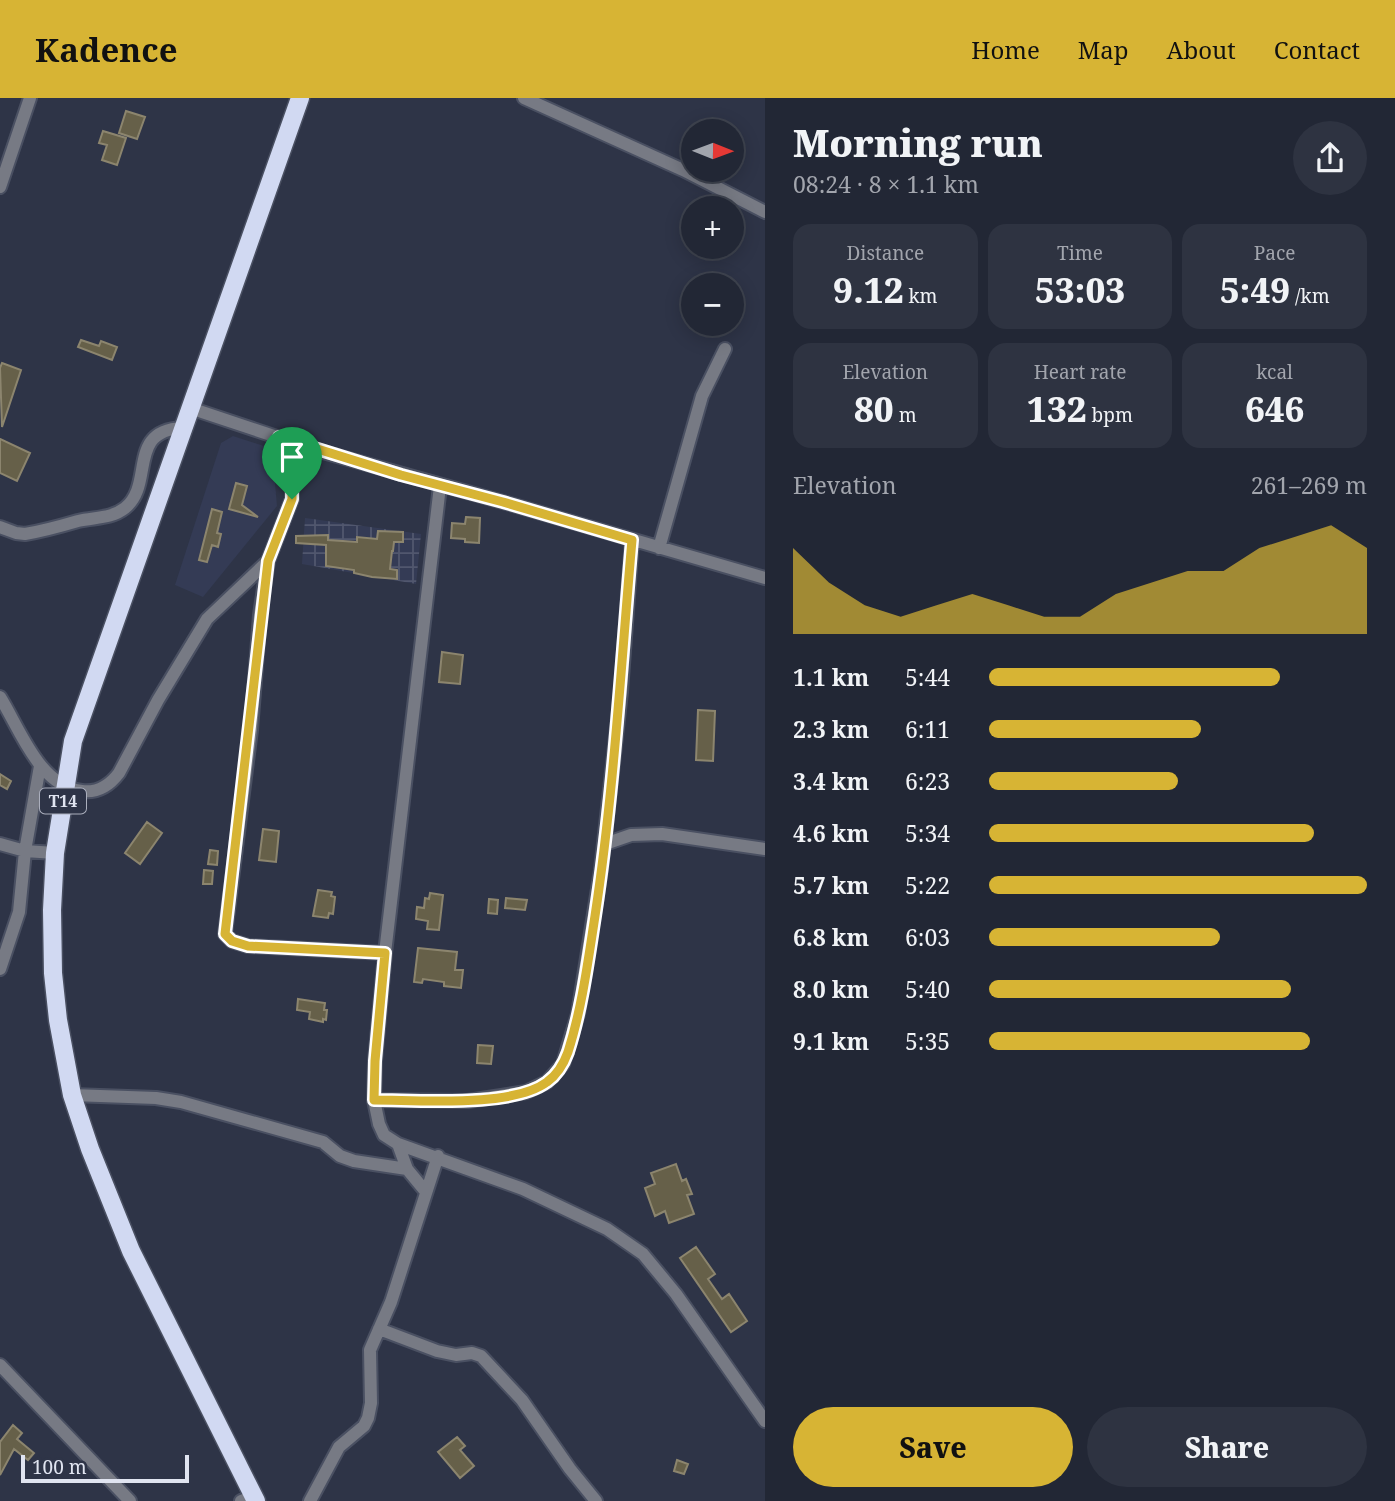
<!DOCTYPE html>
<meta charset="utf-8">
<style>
body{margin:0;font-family:"Noto Serif",serif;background:#2e3341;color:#f1f3f6;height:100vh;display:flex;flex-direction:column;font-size:26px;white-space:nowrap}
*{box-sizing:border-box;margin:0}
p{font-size:23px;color:#a2a5ad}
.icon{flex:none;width:38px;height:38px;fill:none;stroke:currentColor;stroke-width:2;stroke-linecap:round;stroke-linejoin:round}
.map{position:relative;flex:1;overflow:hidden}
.drawer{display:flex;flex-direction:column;background:#222735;width:630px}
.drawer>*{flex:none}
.needle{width:46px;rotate:91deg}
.controls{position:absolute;left:681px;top:21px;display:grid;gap:14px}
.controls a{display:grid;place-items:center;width:63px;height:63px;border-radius:50%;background:#222735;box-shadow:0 4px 18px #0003,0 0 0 2px #3f4450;font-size:35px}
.scale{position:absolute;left:21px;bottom:18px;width:168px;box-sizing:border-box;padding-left:7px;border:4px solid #e0e4f0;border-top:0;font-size:19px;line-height:24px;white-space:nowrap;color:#e0e4f0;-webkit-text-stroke:5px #2e3447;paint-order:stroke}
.pin{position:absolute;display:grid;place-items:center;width:60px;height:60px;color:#fff;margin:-72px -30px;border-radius:50% 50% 50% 0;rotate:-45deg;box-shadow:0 0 7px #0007}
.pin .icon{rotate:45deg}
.round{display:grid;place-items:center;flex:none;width:74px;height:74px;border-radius:37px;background:#2e3341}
.head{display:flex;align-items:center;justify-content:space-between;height:119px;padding:0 28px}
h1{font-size:38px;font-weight:800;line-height:52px}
.stats{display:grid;grid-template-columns:repeat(3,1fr);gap:10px;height:119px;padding:7px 28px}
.stats div{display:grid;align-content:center;border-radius:18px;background:#2e3341;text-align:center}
.stats b{font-size:35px;font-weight:800}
.stats small{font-size:19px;font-weight:400}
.stats p{font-size:19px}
.chart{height:196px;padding:14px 28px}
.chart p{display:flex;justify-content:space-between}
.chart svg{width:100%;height:126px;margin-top:7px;fill:#d7b434;opacity:.7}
.button{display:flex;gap:14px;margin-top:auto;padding:14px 28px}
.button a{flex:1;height:80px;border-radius:42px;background:#d7b434;color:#111;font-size:28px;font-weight:800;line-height:80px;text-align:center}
.button a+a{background:#2e3341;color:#f1f3f6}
ul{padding:0 28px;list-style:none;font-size:23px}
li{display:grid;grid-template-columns:112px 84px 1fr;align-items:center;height:52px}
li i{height:18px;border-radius:9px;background:#d7b434}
header{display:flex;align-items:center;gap:42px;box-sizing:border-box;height:98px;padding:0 35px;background:#d7b434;color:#111}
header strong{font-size:33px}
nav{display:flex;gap:38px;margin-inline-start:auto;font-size:24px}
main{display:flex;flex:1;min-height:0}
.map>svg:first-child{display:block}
.built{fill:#343b55}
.industrial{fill:url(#industrial-grid)}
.building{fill:#666049;stroke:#8c856e;stroke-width:2}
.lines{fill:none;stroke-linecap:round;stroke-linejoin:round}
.minor-casing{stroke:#4a5062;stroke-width:16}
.highway-casing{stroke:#4a5062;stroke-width:21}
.minor{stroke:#777a84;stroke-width:12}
.highway{stroke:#d1d9f2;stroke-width:18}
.route-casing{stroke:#fff;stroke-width:14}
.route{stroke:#d7b434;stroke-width:9}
.labels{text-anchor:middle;stroke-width:5;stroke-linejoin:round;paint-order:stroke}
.shield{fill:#2e3447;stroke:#abafbd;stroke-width:2}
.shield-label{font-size:16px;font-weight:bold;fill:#e0e4f0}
</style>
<header>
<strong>Kadence</strong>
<nav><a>Home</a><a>Map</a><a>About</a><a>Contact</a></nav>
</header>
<main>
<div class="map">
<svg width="765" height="1403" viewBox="0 0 765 1403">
<defs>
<pattern id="industrial-grid" width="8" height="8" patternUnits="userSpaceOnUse" patternTransform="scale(1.75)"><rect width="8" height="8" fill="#343b55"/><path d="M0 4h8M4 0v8" fill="none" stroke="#51576e"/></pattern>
</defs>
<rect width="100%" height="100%" fill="#2e3447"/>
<!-- built -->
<path class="built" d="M 233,338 L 267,349 L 273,362 L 277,408 L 203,499 L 175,487 L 221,345 Z"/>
<!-- industrial -->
<path class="industrial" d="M 305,420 L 421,436 L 416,486 L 302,466 Z"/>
<!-- building -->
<path class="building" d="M 126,13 L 145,19 L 137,41 L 119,35 Z
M 103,33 L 126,40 L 117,67 L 102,62 L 107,47 L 99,45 Z
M 81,242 L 99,248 L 101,243 L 117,249 L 112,262 L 78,249 Z
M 2,265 L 21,272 L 2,329 L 0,270 Z
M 0,341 L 30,355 L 17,383 L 0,375 Z
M 236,385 L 247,388 L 242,407 L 258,419 L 229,411 Z
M 212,411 L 222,414 L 217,435 L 221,436 L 218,449 L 212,447 L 207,464 L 199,462 Z
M 466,419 L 480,420 L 479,445 L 465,444 L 465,441 L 451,440 L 452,425 L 465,426 Z
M 378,433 L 403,434 L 403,444 L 394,444 L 393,453 L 392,453 L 390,471 L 397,472 L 397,481 L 372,479 L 354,475 L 354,472 L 326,468 L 326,447 L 296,445 L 296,438 L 328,437 L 328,442 L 357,444 L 357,439 L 377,441 Z
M 442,554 L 463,557 L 460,586 L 439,584 Z
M 698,612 L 715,613 L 713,663 L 696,662 Z
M 0,676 L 11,683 L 7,691 L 0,687 Z
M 147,724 L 162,735 L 140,766 L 125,755 Z
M 263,731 L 279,733 L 276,764 L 259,762 Z
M 210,752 L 218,753 L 217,767 L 208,766 Z
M 204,772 L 213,773 L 212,786 L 203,786 Z
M 318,792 L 332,794 L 331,798 L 335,799 L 333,816 L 329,815 L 328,820 L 313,818 Z
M 430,795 L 443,797 L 439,832 L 427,831 L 428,823 L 416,821 L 417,809 L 424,810 L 425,800 L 429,801 Z
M 506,800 L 527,802 L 525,812 L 505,810 Z
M 489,801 L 498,802 L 497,816 L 488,815 Z
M 418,850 L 457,854 L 455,872 L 463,872 L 461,890 L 444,888 L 444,884 L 423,881 L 422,885 L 414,884 Z
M 298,901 L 325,905 L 324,912 L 327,912 L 326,922 L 323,921 L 323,924 L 309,921 L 310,914 L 297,912 Z
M 478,947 L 493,948 L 491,966 L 477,965 Z
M 676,1066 L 682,1083 L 686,1081 L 692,1096 L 687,1097 L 694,1116 L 669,1125 L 665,1113 L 655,1118 L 645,1090 L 655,1086 L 651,1075 Z
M 696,1149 L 715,1176 L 708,1181 L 722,1201 L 729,1196 L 747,1223 L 731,1234 L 680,1160 Z
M 13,1327 L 22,1335 L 17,1341 L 34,1355 L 28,1362 L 14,1351 L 0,1377 L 0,1344 Z
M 457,1339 L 465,1348 L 460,1352 L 474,1368 L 460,1380 L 438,1354 Z
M 677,1362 L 688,1366 L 684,1376 L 674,1373 Z"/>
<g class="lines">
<!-- minor casing -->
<g class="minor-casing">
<path id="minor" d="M 524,0 L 683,72 L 765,114
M 0,89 L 30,0
M 190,310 L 316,352 L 503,404 L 765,480
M 279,339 L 285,352 L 292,384 L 292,401 L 268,463 L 260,517 L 251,632 L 225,836 L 232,843 L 248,848 L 385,855
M 440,388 L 385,855 L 375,963 L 374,1002 L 379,1026 L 384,1037 L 398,1046 L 523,1091 L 607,1131 L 643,1156 L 676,1196 L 765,1323
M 0,429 L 16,435 L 25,436 C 43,433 61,428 78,423 C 95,419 111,421 125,410 C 155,386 126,332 183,330
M 659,450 L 702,298 L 725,251
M 0,599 C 20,631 39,688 82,693 C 98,695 110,687 119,675 L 158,602 L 207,521 L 268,463
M 0,746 L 25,753 L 55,755
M 605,746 L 631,737 L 662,736 L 765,751
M 0,871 L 19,814 L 25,753 L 40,668
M 72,997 L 156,1000 L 181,1004 L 323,1044 L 340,1058 L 354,1063 L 407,1071
M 374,1002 L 468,1003 L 526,994 L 547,984 L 563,966 L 578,916 L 601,772 L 621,594 L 632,442
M 398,1046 L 407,1071 L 426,1094
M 379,1231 L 437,1253 L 456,1257 L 472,1255 L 481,1258 L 522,1302 L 570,1371 L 596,1403
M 0,1267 L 130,1403
M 241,1403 L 254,1398
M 310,1403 L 339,1349 L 364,1328 L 368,1320 L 371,1305 L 370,1252 L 391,1204 L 438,1058"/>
</g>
<!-- highway casing -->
<g class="highway-casing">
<path id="highway" d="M 256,1403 L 131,1153 L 90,1051 L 72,997 L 58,922 L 53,875 L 52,812 L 55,755 L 73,643 L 300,0"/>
</g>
<!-- minor -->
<use href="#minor" class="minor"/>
<!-- highway -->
<use href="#highway" class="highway"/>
</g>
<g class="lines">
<!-- route casing -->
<g class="route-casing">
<path id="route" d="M 279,339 L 401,377 L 503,404 L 632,442 C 621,567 614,693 595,818 C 588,863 582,910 568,954 C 564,965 557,977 547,984 C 512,1010 419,1002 374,1002 L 375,963 L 385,855 L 248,848 L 232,843 L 225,836 L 268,463 L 292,401 L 292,384 L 285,352 Z"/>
</g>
<!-- route -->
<use href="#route" class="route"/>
</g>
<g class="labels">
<!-- shield labels -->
<rect class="shield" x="40" y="690.5" width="46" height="25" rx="5"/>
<g class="shield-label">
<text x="63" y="709">T14</text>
</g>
</g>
</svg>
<div class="controls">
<a><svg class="needle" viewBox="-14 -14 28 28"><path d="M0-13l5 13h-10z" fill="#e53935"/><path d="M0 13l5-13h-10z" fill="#a2a5ad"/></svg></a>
<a>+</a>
<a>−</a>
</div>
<div class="scale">100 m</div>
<div class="pin" style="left:292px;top:401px;background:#1e9e55"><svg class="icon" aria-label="arrive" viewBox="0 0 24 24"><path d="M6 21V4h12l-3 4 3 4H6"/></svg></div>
</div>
<section class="drawer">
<div class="head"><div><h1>Morning run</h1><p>08:24 · 8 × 1.1 km</p></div><a class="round"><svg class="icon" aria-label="share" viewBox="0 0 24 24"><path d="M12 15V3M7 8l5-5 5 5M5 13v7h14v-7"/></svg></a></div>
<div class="stats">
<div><p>Distance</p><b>9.12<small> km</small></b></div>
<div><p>Time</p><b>53:03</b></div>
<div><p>Pace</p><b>5:49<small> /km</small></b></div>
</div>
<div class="stats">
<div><p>Elevation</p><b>80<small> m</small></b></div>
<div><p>Heart rate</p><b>132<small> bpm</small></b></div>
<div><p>kcal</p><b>646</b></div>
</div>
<div class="chart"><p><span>Elevation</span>261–269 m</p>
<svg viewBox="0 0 160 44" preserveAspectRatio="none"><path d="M0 44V14L10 26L20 34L30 38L40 34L50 30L60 34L70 38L80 38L90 30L100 26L110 22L120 22L130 14L140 10L150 6L160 14V44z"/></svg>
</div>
<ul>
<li><b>1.1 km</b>5:44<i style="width:77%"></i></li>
<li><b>2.3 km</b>6:11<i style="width:56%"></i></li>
<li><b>3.4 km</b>6:23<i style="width:50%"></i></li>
<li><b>4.6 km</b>5:34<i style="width:86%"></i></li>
<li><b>5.7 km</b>5:22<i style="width:100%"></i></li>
<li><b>6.8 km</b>6:03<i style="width:61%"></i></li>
<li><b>8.0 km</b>5:40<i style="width:80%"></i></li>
<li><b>9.1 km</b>5:35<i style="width:85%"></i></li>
</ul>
<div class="button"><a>Save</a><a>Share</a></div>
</section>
</main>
